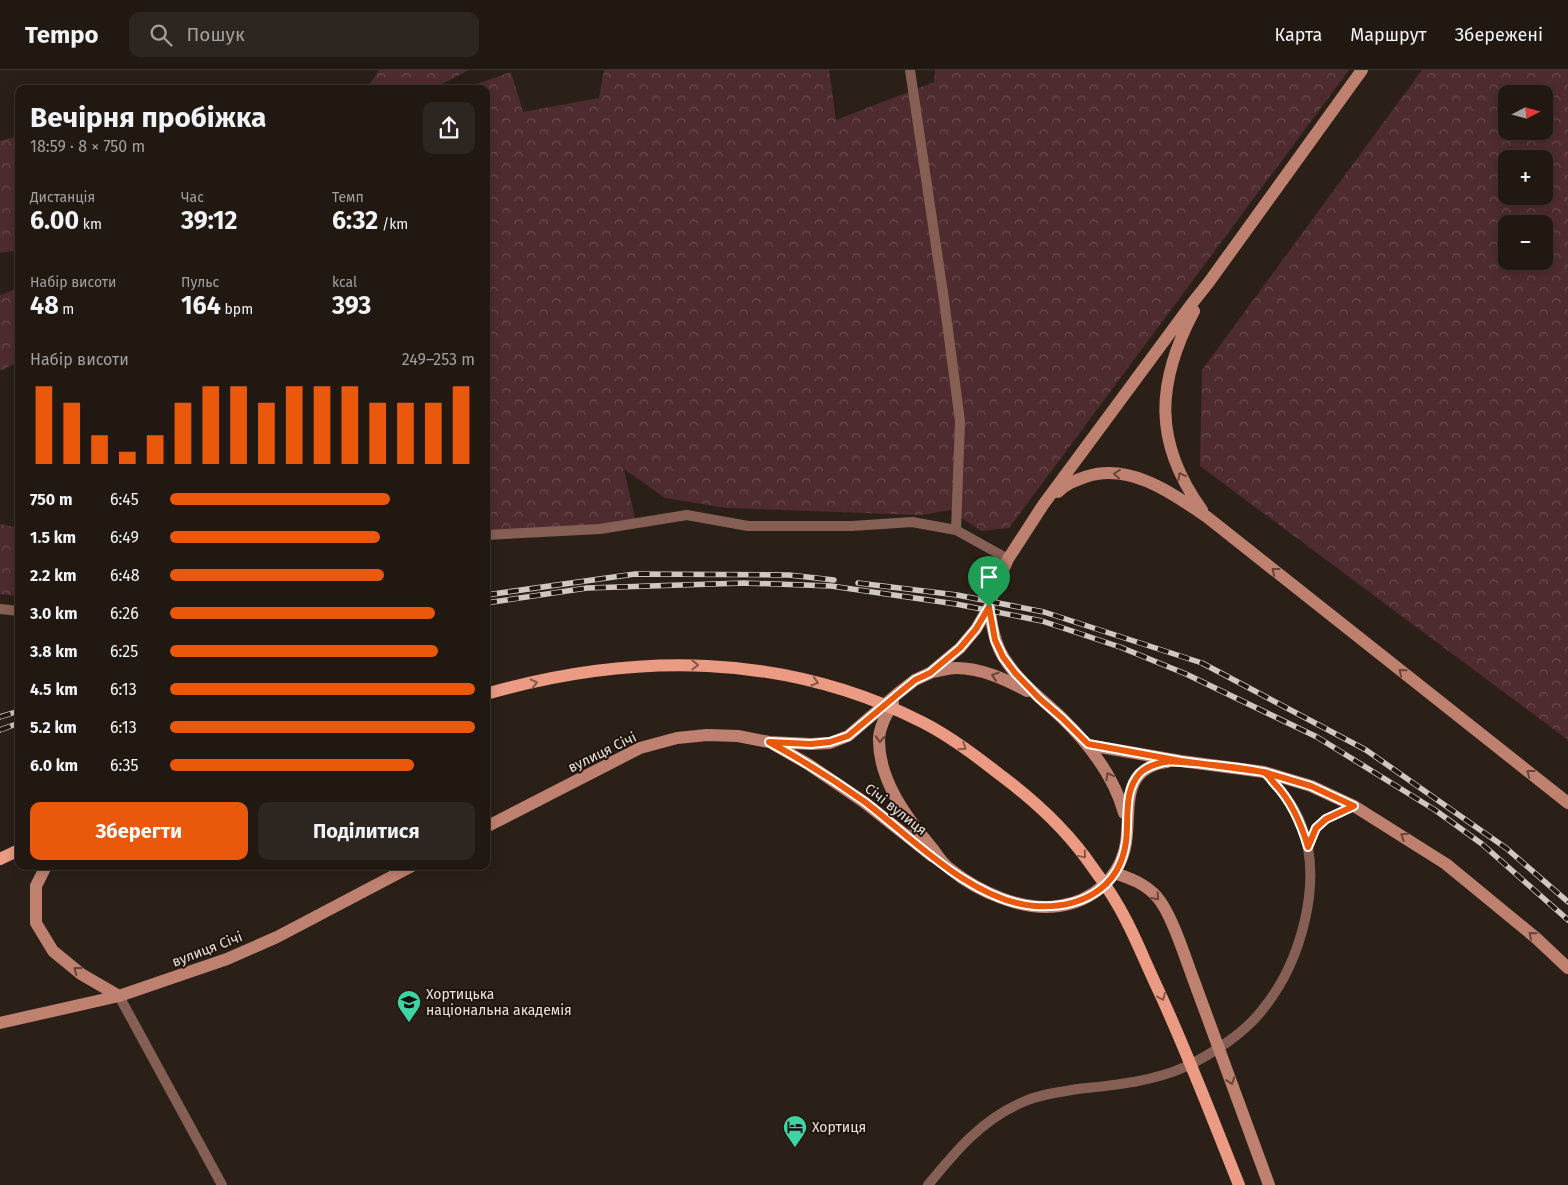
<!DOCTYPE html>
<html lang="uk">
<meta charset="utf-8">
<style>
body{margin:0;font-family:"Fira Sans",sans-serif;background:#2d251f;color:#f1f3f6;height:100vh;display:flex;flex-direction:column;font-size:19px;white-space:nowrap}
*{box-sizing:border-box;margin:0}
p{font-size:16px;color:#a2a09f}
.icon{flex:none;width:28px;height:28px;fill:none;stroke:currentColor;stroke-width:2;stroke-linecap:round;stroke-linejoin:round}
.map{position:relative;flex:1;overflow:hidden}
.panel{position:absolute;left:15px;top:15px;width:475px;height:785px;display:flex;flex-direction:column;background:#201811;border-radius:10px;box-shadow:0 2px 12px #0003,0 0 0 1px #3d3731}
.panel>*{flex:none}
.needle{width:32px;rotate:84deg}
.fabs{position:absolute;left:1498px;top:15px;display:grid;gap:10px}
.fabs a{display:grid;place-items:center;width:55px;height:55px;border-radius:10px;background:#201811;box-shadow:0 2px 12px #0003,0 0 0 1px #3d3731;font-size:25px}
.pin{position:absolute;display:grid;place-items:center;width:42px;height:42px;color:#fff;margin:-51px -21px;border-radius:50% 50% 50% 0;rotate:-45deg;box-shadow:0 0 5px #0007}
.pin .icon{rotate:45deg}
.round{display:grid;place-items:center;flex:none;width:52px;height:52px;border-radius:10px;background:#2d251f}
.summary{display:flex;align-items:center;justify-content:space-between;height:85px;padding:0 15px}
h1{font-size:28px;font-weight:700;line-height:38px}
.stats{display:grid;grid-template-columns:repeat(3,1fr);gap:8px;height:85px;padding:5px 15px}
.stats div{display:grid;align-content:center}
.stats b{font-size:25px;font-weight:700}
.stats small{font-size:14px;font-weight:400}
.stats p{font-size:14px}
.chart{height:140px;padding:10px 15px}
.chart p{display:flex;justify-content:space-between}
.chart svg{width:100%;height:90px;margin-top:5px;stroke:#ea580c;stroke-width:6}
.cta{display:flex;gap:10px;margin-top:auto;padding:10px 15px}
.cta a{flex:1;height:58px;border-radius:10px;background:#ea580c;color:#fff;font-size:20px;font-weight:700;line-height:58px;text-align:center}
.cta a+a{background:#2d251f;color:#f1f3f6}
ul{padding:0 15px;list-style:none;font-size:16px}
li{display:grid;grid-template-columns:80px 60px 1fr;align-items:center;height:38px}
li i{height:12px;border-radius:6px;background:#ea580c}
header{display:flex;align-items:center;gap:30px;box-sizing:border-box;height:70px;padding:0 25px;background:#201811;border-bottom:1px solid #3d3731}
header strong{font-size:24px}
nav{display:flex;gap:28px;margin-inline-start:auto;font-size:18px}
.search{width:350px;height:45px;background:#2d251f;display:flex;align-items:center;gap:12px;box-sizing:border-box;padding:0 18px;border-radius:10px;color:#a2a09f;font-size:19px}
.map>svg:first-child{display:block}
.forest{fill:url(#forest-crowns);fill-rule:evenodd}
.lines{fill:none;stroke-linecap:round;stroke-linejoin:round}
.street{stroke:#865f54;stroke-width:10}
.secondary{stroke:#bf816f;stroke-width:12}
.primary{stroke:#eb9b84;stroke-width:12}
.rail-casing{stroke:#cfc7c0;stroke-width:5.5}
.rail{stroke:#21160e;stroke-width:4;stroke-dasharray:11;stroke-linecap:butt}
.oneway{stroke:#68463a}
.oneway2{stroke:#865849}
.route-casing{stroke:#fff;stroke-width:10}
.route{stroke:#ea580c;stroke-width:6}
.labels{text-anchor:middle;stroke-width:4;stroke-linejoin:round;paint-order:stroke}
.street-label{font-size:14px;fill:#ebe3dd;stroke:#21160e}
.poi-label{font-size:14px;fill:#ebe3dd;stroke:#21160e;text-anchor:start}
</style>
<header>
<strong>Tempo</strong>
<div class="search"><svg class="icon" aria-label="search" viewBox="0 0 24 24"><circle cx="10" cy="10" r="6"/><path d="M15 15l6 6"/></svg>Пошук</div>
<nav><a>Карта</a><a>Маршрут</a><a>Збережені</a></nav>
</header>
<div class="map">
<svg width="1568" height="1115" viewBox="0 0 1568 1115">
<defs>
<pattern id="forest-crowns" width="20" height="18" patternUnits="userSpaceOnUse" patternTransform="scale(1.25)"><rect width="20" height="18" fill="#4e2b2e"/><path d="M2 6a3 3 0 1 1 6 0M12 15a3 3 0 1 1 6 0" fill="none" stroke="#684a4c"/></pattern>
</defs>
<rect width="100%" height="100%" fill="#2b2017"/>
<!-- forest -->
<path class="forest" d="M 379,0 L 469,0 L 432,19 L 370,14 Z
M 604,0 L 829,0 L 836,50 L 934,12 L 935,0 L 1349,0 L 1009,458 L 981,461 L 950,440 L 921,445 L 727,438 L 665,428 L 624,399 L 636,453 L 486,465 L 486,19 L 463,19 L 511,2 L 523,42 L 599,28 Z
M 1422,0 L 1568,0 L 1568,670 L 1200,396 L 1202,300 ZM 1506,24 L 1544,24 L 1544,61 L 1506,61 ZM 1506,89 L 1544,89 L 1544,126 L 1506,126 ZM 1506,154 L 1544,154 L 1544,191 L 1506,191 Z
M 19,63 L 19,180 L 0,183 L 0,71 L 15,67 Z
M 19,217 L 19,301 L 14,294 L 0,301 L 0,225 L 2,225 Z
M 0,454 L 19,458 L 19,526 L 0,524 Z"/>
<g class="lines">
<!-- street -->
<path class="street" d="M 910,0 L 944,230 L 960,351 L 956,460
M 486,465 L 600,459 L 687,445 L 748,456 L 852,456 L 912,452 L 956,460 L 1008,489
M 0,539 L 19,541
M 1308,777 L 1316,758 L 1326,749 L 1354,736
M 119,926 L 222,1115
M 928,1115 C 955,1082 982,1049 1023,1032 C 1040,1024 1060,1022 1078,1019 C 1114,1015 1151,1012 1185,997 C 1212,984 1245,963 1263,939 C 1301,892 1324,811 1301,754 C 1293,733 1279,718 1264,702"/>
<!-- secondary -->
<path class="secondary" d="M 1194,241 C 1156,313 1153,372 1202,440
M 1058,422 C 1066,414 1074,411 1085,407 C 1129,392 1172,423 1207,447 L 1568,733
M 989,537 C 992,555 994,572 1004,588 C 1019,612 1042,629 1062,648 C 1090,675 1114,706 1124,743
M 932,602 C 940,601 948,598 956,598 C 981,598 1005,609 1027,621
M 893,633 C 887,644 880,655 879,668 C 878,710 907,748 933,779 C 938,786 943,794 950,799 C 977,821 1023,842 1059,836 C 1093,831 1120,808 1126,773 C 1131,739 1120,698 1167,692
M 773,674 L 808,694 L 864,732 L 932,786
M 1088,675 L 1181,691 L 1264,702 L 1311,716 L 1354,736 L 1446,794 L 1536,868 L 1568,898
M 486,757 L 640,678 L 677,668 L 707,665 L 738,666 L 769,672 L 811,674 L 830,673 L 848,666 L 897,624 L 915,610 L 930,603 L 960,578 L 976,559 L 989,537 L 995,518 L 1008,489 L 1043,435 L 1190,236 L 1209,212 L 1362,0
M 46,796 L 36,816 L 36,853 L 53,881 L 81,904 L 119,926
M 1114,803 C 1130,808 1146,814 1157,827 C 1171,842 1186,890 1194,911 C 1219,979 1244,1047 1269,1115
M 0,953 L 119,926 L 227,889 L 277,867 L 412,796"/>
<!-- primary -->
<path class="primary" d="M 486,624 C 633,582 784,582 922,652 C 950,666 975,685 999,704 C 1034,730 1068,761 1093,798 C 1105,814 1117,832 1126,850 C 1137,871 1146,894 1156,915 C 1187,981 1212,1048 1239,1115
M 0,789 L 19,780"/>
<!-- rail casing -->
<g class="rail-casing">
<path id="rail" d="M 858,513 L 957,525 L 1044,542 L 1202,593 L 1366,680 L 1506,778 L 1568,832
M 486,525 L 635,504 L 789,505 L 834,510
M 486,533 L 587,518 L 744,513 L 831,516 L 956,534 L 1042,551 L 1120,577 L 1186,604 L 1317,667 L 1435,740 L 1482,774 L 1568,850
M 0,647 L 19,641
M 0,660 L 19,653"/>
</g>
<!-- rail -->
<use href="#rail" class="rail"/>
</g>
<!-- one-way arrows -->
<defs><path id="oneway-chevron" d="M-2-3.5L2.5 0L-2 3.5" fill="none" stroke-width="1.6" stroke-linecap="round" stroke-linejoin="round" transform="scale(1.25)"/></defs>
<g class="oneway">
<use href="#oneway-chevron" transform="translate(1117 404) rotate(-175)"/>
<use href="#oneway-chevron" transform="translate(1181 406) rotate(-118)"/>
<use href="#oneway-chevron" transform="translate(1275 501) rotate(-142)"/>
<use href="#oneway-chevron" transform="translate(1402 602) rotate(-141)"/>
<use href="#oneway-chevron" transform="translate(995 606) rotate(-162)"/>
<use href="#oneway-chevron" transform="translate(880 669) rotate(93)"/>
<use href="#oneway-chevron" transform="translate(1530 703) rotate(-142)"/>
<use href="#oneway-chevron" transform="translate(1109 706) rotate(-119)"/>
<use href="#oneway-chevron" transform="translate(1404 766) rotate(-147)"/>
<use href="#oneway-chevron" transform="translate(1156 827) rotate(48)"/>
<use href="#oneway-chevron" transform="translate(1532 865) rotate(-140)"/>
<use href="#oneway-chevron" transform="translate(77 900) rotate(-143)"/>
<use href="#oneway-chevron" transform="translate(1231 1011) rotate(70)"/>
</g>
<g class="oneway2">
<use href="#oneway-chevron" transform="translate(695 595)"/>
<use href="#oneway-chevron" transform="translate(815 612) rotate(16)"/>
<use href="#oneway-chevron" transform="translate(534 613) rotate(-13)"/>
<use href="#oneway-chevron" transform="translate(963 677) rotate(33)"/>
<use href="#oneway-chevron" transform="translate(1083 785) rotate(50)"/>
<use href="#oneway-chevron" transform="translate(1162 927) rotate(65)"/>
</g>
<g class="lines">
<!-- route casing -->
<g class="route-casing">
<path id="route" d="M 989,537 L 976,559 L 960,578 L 930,603 L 915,610 L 898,624 L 848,666 L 830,672 L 811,674 L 769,672 C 802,690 834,710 865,732 C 912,768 972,831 1034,836 C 1078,839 1119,821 1126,772 C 1129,750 1123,721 1140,703 C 1146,697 1155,694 1164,692 C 1174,690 1258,699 1265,703 C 1269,705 1272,711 1275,714 C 1292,732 1301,753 1308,777 L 1316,758 L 1326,749 L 1354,736 L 1311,716 L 1264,702 L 1181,691 L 1088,674 L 1062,648 L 1039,628 L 1015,603 L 1003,587 L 995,570 L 989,537"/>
</g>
<!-- route -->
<use href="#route" class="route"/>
</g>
<!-- icons -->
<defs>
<g id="school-pin" transform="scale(1.25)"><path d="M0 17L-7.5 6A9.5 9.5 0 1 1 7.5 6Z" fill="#3ed4a3" stroke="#21160e"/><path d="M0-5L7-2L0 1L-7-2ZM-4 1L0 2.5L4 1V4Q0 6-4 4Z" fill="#111"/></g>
<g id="hotel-pin" transform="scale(1.25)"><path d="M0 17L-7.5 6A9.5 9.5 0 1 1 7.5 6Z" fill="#3ed4a3" stroke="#21160e"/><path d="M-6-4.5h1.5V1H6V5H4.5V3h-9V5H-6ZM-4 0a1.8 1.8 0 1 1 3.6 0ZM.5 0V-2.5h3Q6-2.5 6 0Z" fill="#111"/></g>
</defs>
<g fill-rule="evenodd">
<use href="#school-pin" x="409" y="932"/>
<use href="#hotel-pin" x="795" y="1057"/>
</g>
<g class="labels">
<!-- street labels -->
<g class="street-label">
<text transform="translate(602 682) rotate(-26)" y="5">вулиця Січі</text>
<text transform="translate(896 739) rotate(38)" y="5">Січі вулиця</text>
<text transform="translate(207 879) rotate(-21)" y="5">вулиця Січі</text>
</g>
<!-- poi labels -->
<g class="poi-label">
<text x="426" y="929">Хортицька<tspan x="426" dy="16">національна академія</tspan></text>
<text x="812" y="1062">Хортиця</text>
</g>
</g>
</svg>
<div class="fabs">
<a><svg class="needle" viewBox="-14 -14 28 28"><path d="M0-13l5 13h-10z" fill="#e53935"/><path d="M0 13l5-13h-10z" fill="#a2a09f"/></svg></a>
<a>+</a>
<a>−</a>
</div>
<div class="pin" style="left:989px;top:537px;background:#1e9e55"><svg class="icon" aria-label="arrive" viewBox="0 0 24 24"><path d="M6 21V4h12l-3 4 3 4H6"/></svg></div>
<section class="panel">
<div class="summary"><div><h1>Вечірня пробіжка</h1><p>18:59 · 8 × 750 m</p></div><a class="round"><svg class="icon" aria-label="share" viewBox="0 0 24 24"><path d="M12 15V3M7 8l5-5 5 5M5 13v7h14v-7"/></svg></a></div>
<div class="stats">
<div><p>Дистанція</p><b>6.00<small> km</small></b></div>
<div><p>Час</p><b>39:12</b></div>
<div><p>Темп</p><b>6:32<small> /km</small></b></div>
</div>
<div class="stats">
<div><p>Набір висоти</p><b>48<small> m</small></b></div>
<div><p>Пульс</p><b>164<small> bpm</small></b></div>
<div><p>kcal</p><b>393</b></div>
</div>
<div class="chart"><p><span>Набір висоти</span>249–253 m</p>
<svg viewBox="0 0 160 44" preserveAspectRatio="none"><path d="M5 44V6M15 44V14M25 44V30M35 44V38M45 44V30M55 44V14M65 44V6M75 44V6M85 44V14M95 44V6M105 44V6M115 44V6M125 44V14M135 44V14M145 44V14M155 44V6"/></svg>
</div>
<ul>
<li><b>750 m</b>6:45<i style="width:72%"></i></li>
<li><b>1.5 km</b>6:49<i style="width:69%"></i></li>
<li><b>2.2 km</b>6:48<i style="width:70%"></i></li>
<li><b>3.0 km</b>6:26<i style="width:87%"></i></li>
<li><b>3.8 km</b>6:25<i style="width:88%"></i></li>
<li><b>4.5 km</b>6:13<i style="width:100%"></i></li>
<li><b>5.2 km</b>6:13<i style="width:100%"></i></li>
<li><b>6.0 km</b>6:35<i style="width:80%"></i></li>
</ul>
<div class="cta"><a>Зберегти</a><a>Поділитися</a></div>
</section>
</div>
